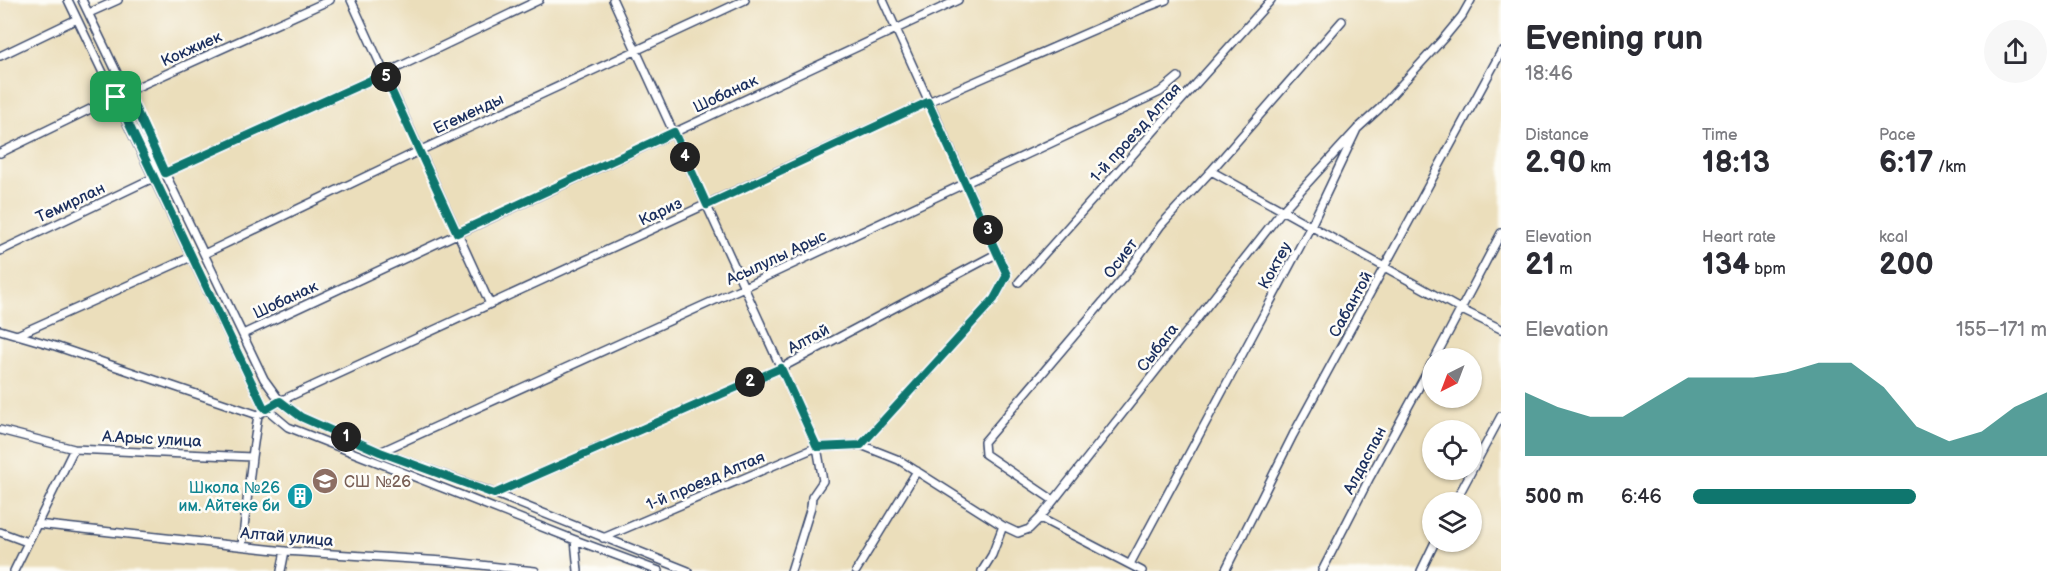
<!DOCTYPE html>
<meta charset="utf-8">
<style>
body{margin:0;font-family:"Balsamiq Sans",sans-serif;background:#f7f7f7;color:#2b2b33;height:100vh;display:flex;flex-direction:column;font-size:22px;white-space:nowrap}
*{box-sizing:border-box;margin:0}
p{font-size:20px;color:#7c7c81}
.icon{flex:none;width:33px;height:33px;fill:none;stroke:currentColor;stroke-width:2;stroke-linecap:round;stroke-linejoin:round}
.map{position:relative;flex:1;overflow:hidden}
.panel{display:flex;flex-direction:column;background:#fff;width:570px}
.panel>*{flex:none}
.needle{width:39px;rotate:222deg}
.fabs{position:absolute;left:1422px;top:348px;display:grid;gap:12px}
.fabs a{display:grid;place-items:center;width:60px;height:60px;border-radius:50%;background:#fff;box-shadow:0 2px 4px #0004;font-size:30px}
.pin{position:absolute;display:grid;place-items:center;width:51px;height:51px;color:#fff;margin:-26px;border-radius:12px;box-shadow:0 3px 9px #0006}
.km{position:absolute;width:30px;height:30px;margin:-15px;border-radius:50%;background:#222;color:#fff;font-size:16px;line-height:30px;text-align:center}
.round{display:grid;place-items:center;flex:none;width:63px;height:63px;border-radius:32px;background:#f7f7f7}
.overview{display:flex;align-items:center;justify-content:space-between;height:102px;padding:0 24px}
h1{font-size:33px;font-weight:600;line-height:45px}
.stats{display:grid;grid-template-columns:repeat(3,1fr);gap:9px;height:102px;padding:6px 24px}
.stats div{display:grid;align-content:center}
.stats b{font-size:30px;font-weight:600}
.stats small{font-size:16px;font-weight:400}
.stats p{font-size:16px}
.chart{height:168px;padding:12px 24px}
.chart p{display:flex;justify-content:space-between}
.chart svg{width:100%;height:108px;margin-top:6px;fill:#0f766e;opacity:.7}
ul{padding:0 24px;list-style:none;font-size:20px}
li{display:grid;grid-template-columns:96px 72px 1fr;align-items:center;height:45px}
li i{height:15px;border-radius:8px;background:#0f766e}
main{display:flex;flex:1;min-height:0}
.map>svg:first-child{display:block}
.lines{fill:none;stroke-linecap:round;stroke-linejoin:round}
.minor-casing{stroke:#3a496c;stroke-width:10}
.minor{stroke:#fff;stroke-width:7}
.route-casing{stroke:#fff;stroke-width:12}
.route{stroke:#0f766e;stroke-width:8}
.labels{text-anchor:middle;stroke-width:5;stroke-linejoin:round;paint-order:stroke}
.street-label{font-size:16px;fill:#1b2f5e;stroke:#fdfcf7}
.education-label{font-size:16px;fill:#785e54;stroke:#fdfcf7;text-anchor:start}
.culture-label{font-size:16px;fill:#0d838f;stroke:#fdfcf7;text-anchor:end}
</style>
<main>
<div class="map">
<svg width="1501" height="571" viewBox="0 0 1501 571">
<rect width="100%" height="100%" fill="#fdfcf7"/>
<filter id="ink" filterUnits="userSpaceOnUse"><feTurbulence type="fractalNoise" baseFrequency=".0167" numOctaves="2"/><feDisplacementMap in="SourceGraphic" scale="12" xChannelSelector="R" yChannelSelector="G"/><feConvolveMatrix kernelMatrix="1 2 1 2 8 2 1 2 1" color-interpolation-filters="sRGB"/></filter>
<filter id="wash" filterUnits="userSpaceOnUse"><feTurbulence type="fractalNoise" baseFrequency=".008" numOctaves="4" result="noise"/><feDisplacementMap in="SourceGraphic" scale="24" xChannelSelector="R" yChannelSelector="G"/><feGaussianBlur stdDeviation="1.35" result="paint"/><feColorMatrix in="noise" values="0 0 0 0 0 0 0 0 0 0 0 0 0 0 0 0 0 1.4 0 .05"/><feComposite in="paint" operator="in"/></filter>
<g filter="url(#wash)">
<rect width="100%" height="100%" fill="#ebdebb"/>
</g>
<g filter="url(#ink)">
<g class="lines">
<!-- minor casing -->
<g class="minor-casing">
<path id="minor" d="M 68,0 L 263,406 L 288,427 L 575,540 L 659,571
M 82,0 L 264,379 L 280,401 L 301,417 L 380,452 L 483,489 L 688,571
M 351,0 L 490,304
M 613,0 L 817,447 L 823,481 L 812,497 L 811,507 L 791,571
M 89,13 L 118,0
M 0,56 L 77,19
M 0,153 L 115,97 L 330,0
M 1211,171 L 1462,310 L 1501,329
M 165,173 L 384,74 L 539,0
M 0,251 L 153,178
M 204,254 L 419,151 L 745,0
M 1019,282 L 1271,0
M 0,330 L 55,346 L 258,415
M 243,334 L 958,0
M 17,335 L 191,257
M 1435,358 L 1501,233
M 0,430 L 74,449 L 252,457 L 258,415 L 280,401 L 928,102 L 1142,9 L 1166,0
M 861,445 L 994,299 L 1007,275 L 883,0
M 380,452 L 744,287 L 1160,92 L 1178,77
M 494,494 L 781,368 L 998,253
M 1053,500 L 985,454 L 984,442 L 1124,277 L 1161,225 L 1211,171 L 1342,21
M 1455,502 L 1501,416
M 1040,518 L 1142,571
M 37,524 L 285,551 L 444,561 L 535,571
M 0,532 L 27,542
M 603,538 L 817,447 L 861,445 L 899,460 L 1003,526 L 1018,533 L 1029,529 L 1040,518 L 1282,211 L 1357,129
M 575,540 L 578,571
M 242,545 L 252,457
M 1130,564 L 1311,226 L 1357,129 L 1379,109 L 1443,39 L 1462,16 L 1471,0
M 14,571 L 74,449
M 281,571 L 285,551
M 856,571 L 917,471
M 982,571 L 992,555 L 1003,526
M 1225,571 L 1293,435 L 1501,52
M 1322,571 L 1370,477 L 1432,363
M 1421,571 L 1435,542"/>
</g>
<!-- minor -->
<use href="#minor" class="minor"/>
</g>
</g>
<g class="lines" filter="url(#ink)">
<!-- route casing -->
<g class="route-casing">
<path id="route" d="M 384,74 L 457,233 L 674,132 L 707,205 L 928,102 L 1007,275 L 994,299 L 861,445 L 817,447 L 781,368 L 494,494 L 380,452 L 301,417 L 280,401 L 266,409 L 263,406 L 116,97 L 128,92 L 165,173 Z"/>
</g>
<!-- route -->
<use href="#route" class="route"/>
</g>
<!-- icons -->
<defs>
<g id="school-disc" transform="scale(1.35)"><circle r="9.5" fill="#8d6e63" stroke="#fdfcf7"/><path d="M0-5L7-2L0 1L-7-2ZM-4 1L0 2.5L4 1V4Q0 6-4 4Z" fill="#fff"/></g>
<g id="building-disc" transform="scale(1.35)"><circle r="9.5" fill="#0f9aa8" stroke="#fdfcf7"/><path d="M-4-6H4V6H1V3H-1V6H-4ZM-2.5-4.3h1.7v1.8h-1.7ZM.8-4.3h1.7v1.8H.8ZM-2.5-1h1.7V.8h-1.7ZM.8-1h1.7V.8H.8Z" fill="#fff"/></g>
</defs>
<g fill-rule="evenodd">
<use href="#school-disc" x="325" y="481"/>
<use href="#building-disc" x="300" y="496"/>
</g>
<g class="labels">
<!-- street labels -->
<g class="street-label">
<text transform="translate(191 48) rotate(-24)" y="6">Кокжиек</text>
<text transform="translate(725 93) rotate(-25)" y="6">Шобанак</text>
<text transform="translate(468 113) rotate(-25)" y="6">Егеменды</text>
<text transform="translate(1135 132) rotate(-48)" y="6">1-й проезд Алтая</text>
<text transform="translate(70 202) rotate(-25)" y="6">Темирлан</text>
<text transform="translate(660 211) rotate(-25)" y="6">Кариз</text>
<text transform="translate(776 257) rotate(-25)" y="6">Асылулы Арыс</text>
<text transform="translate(1120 258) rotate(-53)" y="6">Осиет</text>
<text transform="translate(1274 265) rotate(-61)" y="6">Коктеу</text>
<text transform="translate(285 299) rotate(-25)" y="6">Шобанак</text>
<text transform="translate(1350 304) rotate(-61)" y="6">Сабантой</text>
<text transform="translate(808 338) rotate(-28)" y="6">Алтай</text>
<text transform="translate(1157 347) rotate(-52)" y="6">Сыбага</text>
<text transform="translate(152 438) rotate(3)" y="6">А.Арыс улица</text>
<text transform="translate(1364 460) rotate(-62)" y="6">Алдаспан</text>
<text transform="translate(705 480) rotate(-23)" y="6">1-й проезд Алтая</text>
<text transform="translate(287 536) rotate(5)" y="6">Алтай улица</text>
</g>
<!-- education labels -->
<g class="education-label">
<text x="344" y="487">СШ №26</text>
</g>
<!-- culture labels -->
<g class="culture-label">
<text x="280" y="493">Школа №26<tspan x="280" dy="18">им. Айтеке би</tspan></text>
</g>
</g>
</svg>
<div class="fabs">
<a><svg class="needle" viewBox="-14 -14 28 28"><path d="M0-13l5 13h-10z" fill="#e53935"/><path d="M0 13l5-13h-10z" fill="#7c7c81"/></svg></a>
<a><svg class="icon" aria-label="locate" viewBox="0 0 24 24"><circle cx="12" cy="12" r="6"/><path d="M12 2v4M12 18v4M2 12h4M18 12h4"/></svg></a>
<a><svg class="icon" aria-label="layers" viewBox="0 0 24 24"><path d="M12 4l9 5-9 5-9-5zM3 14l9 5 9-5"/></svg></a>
</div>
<div class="pin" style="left:116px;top:97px;background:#1e9e55"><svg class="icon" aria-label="arrive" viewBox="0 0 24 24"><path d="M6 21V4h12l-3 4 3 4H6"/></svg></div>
<b class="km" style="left:346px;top:437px">1</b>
<b class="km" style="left:750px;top:382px">2</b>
<b class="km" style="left:988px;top:230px">3</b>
<b class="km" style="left:685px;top:157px">4</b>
<b class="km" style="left:386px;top:77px">5</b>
</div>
<section class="panel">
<div class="overview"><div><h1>Evening run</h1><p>18:46</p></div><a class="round"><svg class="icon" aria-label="share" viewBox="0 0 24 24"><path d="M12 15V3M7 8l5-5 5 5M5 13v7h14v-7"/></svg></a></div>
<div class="stats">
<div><p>Distance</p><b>2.90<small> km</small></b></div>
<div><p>Time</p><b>18:13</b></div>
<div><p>Pace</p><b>6:17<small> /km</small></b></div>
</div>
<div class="stats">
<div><p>Elevation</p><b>21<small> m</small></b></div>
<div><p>Heart rate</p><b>134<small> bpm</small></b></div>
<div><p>kcal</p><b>200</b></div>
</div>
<div class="chart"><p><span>Elevation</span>155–171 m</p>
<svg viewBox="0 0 160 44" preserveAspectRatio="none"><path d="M0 44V18L10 24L20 28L30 28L40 20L50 12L60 12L70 12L80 10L90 6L100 6L110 16L120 32L130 38L140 34L150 24L160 18V44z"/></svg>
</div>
<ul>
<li><b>500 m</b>6:46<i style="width:63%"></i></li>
</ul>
</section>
</main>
